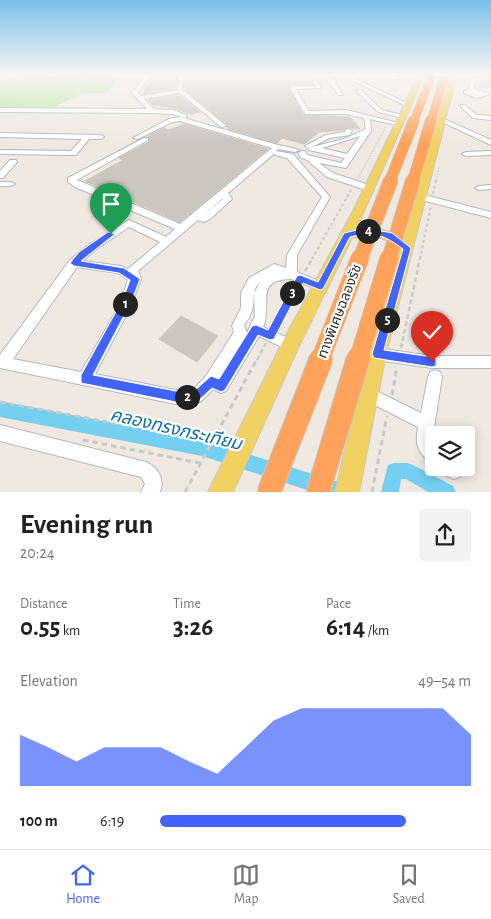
<!DOCTYPE html>
<meta charset="utf-8">
<style>
body{margin:0;font-family:"Alegreya Sans","Noto Sans Thai",sans-serif;background:#f2f2f2;color:#222;height:100vh;display:flex;flex-direction:column;font-size:19px;white-space:nowrap}
*{box-sizing:border-box;margin:0}
p{font-size:16px;color:#767676}
.icon{flex:none;width:28px;height:28px;fill:none;stroke:currentColor;stroke-width:2;stroke-linecap:round;stroke-linejoin:round}
.map{position:relative;height:492px;overflow:hidden}
.drawer{display:flex;flex-direction:column;background:#fff;flex:1}
.drawer>*{flex:none}
.fabs{position:absolute;left:425px;top:426px;display:grid;gap:10px}
.fabs a{display:grid;place-items:center;width:50px;height:50px;border-radius:5px;background:#fff;box-shadow:0 2px 12px #0003;font-size:25px}
.pin{position:absolute;display:grid;place-items:center;width:42px;height:42px;color:#fff;margin:-51px -21px;border-radius:50% 50% 50% 0;rotate:-45deg;box-shadow:0 0 5px #0007}
.pin .icon{rotate:45deg}
.km{position:absolute;width:25px;height:25px;margin:-12px;border-radius:50%;background:#222;color:#fff;font-size:14px;line-height:25px;text-align:center}
.round{display:grid;place-items:center;flex:none;width:52px;height:52px;border-radius:5px;background:#f2f2f2}
.overview{display:flex;align-items:center;justify-content:space-between;height:85px;padding:0 20px}
h1{font-size:28px;font-weight:600;line-height:38px}
.stats{display:grid;grid-template-columns:repeat(3,1fr);gap:8px;height:85px;padding:5px 20px}
.stats div{display:grid;align-content:center}
.stats b{font-size:25px;font-weight:600}
.stats small{font-size:14px;font-weight:400}
.stats p{font-size:14px}
.chart{height:140px;padding:10px 20px}
.chart p{display:flex;justify-content:space-between}
.chart svg{width:100%;height:90px;margin-top:5px;fill:#4264fb;opacity:.7}
ul{padding:0 20px;list-style:none;font-size:16px}
li{display:grid;grid-template-columns:80px 60px 1fr;align-items:center;height:38px}
li i{height:12px;border-radius:6px;background:#4264fb}
.tab-bar{display:flex;justify-content:space-around;align-items:center;height:70px;border-top:1px solid #e0e0e0;background:#fff;font-size:14px;color:#767676}
.tab-bar a{display:grid;justify-items:center;gap:2px}
.tab-bar .selected{color:#4264fb}
.map>svg:first-child{display:block}
.green{fill:#b6e59e}
.water{fill:#75cff0}
.lines{fill:none;stroke-linecap:round;stroke-linejoin:round}
.canal{fill:#75cff0;fill-rule:evenodd}
.building{fill:#cbc7bf;stroke:#cbc5ba}
.minor-casing{stroke:#b4b7c1;stroke-width:2}
.major-casing{stroke:#c9c9c9;stroke-width:2}
.path-far3{stroke:#c9c9c9;stroke-width:1;stroke-dasharray:2 1;stroke-linecap:butt}
.path-far2{stroke:#c9c9c9;stroke-width:2;stroke-dasharray:3 2.5;stroke-linecap:butt}
.path-far1{stroke:#c9c9c9;stroke-width:2.5;stroke-dasharray:4.5 3;stroke-linecap:butt}
.path{stroke:#c9c9c9;stroke-width:3;stroke-dasharray:5.5 4;stroke-linecap:butt}
.minor{fill:#fff;fill-rule:evenodd}
.major{fill:#f2d163;fill-rule:evenodd}
.highway-bridge-far4-casing{stroke:#c9c9c9;stroke-width:9;stroke-linecap:butt}
.highway-bridge-far3-casing{stroke:#c9c9c9;stroke-width:12;stroke-linecap:butt}
.highway-bridge-far2-casing{stroke:#c9c9c9;stroke-width:16;stroke-linecap:butt}
.highway-bridge-far1-casing{stroke:#c9c9c9;stroke-width:19;stroke-linecap:butt}
.highway-bridge-casing{stroke:#c9c9c9;stroke-width:25;stroke-linecap:butt}
.highway-bridge-far4{stroke:#ffa35c;stroke-width:8}
.highway-bridge-far3{stroke:#ffa35c;stroke-width:11}
.highway-bridge-far2{stroke:#ffa35c;stroke-width:14}
.highway-bridge-far1{stroke:#ffa35c;stroke-width:18}
.highway-bridge{stroke:#ffa35c;stroke-width:23}
.route{fill:#4264fb;stroke:#fff}
.labels{text-anchor:middle;stroke-width:4.5;stroke-linejoin:round;paint-order:stroke}
.street-label{font-size:14px;fill:#2e2e2e;stroke:#fff}
.near-water-label{font-size:18px;font-style:italic;fill:#0d6fa3;stroke:#fff}
</style>
<div class="map">
<svg width="491" height="492" viewBox="0 0 491 492">
<rect width="100%" height="100%" fill="#efe9e1"/>
<!-- green -->
<path class="green" d="M 0,74 L 122,74 L 107,93 L 82,93 L 51,109 L 0,108 L 0,82 L 113,80 L 0,81 L 111,79 L 0,79 L 117,77 L 0,78 Z"/>
<!-- water -->
<path class="water" d="M 116,75 L 118,76 L 113,77 L 114,78 L 40,80 L 114,80 L 0,82 L 0,80 L 33,79 L 0,78 L 79,76 L 0,76 L 118,75 Z"/>
<g class="lines">
<!-- canal -->
<path class="canal" d="M 0,401 L 202,440 L 342,483 L 348,486 L 351,492 L 313,492 L 202,456 L 0,417 Z
M 394,463 L 407,463 L 413,465 L 453,486 L 456,492 L 428,492 L 406,479 L 401,479 L 399,492 L 381,492 L 388,465 Z"/>
</g>
<!-- building -->
<path class="building" d="M 186,74 L 297,74 L 311,80 L 313,84 L 288,84 L 303,115 L 350,117 L 360,129 L 347,127 L 344,130 L 319,132 L 304,144 L 282,138 L 277,143 L 228,129 L 227,125 L 184,88 Z
M 482,74 L 491,74 L 491,88 L 480,87 Z
M 155,75 L 178,75 L 175,88 L 142,94 Z
M 179,95 L 200,112 L 191,114 L 174,108 L 153,105 L 148,100 Z
M 185,124 L 268,149 L 180,222 L 85,181 L 123,160 L 119,158 L 149,142 L 148,136 L 164,128 L 169,130 Z
M 181,316 L 218,336 L 197,362 L 159,339 Z"/>
<g class="lines">
<!-- minor casing -->
<g class="minor-casing">
<path id="minor" d="M 147,74 L 152,74 L 138,93 L 141,96 L 177,90 L 180,74 L 184,74 L 182,89 L 226,126 L 221,127 L 180,93 L 144,99 L 154,109 L 173,110 L 187,115 L 187,117 L 185,118 L 172,114 L 152,113 L 0,112 L 0,108 L 147,109 L 132,93 Z
M 310,74 L 314,74 L 321,88 L 296,89 L 309,111 L 346,110 L 403,124 L 400,126 L 370,119 L 371,131 L 346,168 L 319,163 L 333,173 L 372,186 L 372,190 L 366,190 L 327,177 L 307,160 L 300,157 L 298,153 L 302,151 L 305,151 L 307,155 L 341,163 L 345,158 L 309,150 L 308,148 L 305,146 L 326,135 L 345,132 L 347,129 L 352,130 L 350,135 L 329,138 L 312,147 L 344,139 L 366,129 L 364,118 L 346,114 L 305,114 L 290,88 L 293,86 L 316,86 ZM 360,136 L 347,154 L 322,148 Z
M 324,74 L 329,74 L 343,94 L 342,95 L 338,95 Z
M 339,74 L 372,74 L 350,76 L 411,105 L 406,106 Z
M 379,74 L 388,74 L 401,78 L 393,80 L 391,79 L 392,78 Z
M 471,74 L 475,74 L 474,89 L 488,93 L 488,95 L 476,98 L 464,93 L 464,91 L 469,89 Z
M 357,90 L 361,90 L 382,110 L 406,116 L 403,118 L 378,112 L 357,92 Z
M 461,105 L 465,105 L 477,115 L 491,116 L 491,120 L 473,118 L 461,107 Z
M 180,117 L 278,145 L 297,149 L 299,150 L 295,152 L 278,149 L 276,151 L 293,154 L 330,197 L 297,255 L 297,272 L 324,283 L 326,286 L 324,289 L 320,290 L 291,279 C 253,280 273,304 263,327 L 295,341 L 297,345 L 295,349 L 290,351 L 259,336 L 226,391 L 221,393 L 213,389 C 198,406 198,404 176,404 L 0,368 L 0,355 L 70,260 L 87,246 L 129,220 L 166,237 L 175,229 L 75,187 L 68,182 L 68,178 L 144,138 L 148,138 L 148,140 L 77,180 L 180,224 L 272,148 L 180,121 L 172,122 L 138,139 L 133,138 L 169,119 ZM 275,153 L 275,155 L 287,158 L 322,197 L 287,255 L 286,268 L 274,264 L 249,278 L 241,293 L 241,308 L 232,326 L 234,332 L 206,376 L 193,390 L 176,390 L 95,374 L 130,308 L 141,279 L 138,271 L 198,220 L 204,222 L 210,219 L 232,199 L 228,193 ZM 223,198 L 223,199 L 203,215 ZM 129,227 L 160,242 L 128,269 L 121,266 L 83,261 L 95,250 ZM 77,267 L 118,273 L 128,280 L 118,308 L 81,372 L 13,359 ZM 260,282 L 254,293 L 255,316 L 247,333 L 244,326 C 247,321 250,316 252,310 C 256,300 250,291 260,282 Z
M 442,118 L 491,140 L 491,145 L 440,121 L 440,119 Z
M 0,133 L 101,135 L 104,137 L 101,139 L 89,139 L 76,155 L 73,155 L 0,154 L 0,150 L 71,151 L 82,139 L 0,137 Z
M 491,151 L 491,155 L 466,156 L 462,154 L 466,152 Z
M 10,160 L 16,160 L 17,162 L 3,178 L 0,178 L 0,171 Z
M 0,182 L 11,182 L 15,184 L 11,186 L 0,186 Z
M 491,185 L 491,189 L 479,190 L 475,188 L 479,186 Z
M 421,194 L 491,212 L 491,218 L 418,199 L 417,197 Z
M 377,348 L 432,356 L 491,356 L 491,368 L 432,368 L 377,360 L 372,358 L 370,354 L 372,350 Z
M 435,370 L 440,372 L 442,377 L 432,440 L 434,443 L 434,463 C 417,456 415,443 418,427 L 363,399 L 361,394 L 363,389 L 368,387 L 421,413 L 428,377 L 430,372 Z
M 0,425 L 146,462 C 158,467 165,479 160,492 L 141,492 L 145,484 L 141,477 L 0,441 Z
M 441,468 L 461,468 L 462,471 L 460,477 L 454,479 L 443,474 Z"/>
</g>
<!-- major casing -->
<g class="major-casing">
<path id="major" d="M 419,74 L 425,74 L 356,229 L 378,228 L 402,237 L 451,74 L 457,74 L 386,354 L 359,492 L 335,492 L 368,354 L 399,249 C 385,236 370,234 352,238 L 298,348 L 233,492 L 208,492 L 284,339 L 352,213 Z"/>
</g>
<!-- path-far3 -->
<path class="path-far3" d="M 0,98 L 15,100
M 358,178 L 386,127
M 436,181 L 439,167"/>
<!-- path-far2 -->
<path class="path-far2" d="M 433,194 L 436,180
M 312,259 L 351,190
M 420,259 L 431,206"/>
<!-- path-far1 -->
<path class="path-far1" d="M 305,271 L 313,258
M 274,328 L 296,286
M 401,348 L 420,258
M 257,360 L 266,343"/>
<!-- path -->
<path class="path" d="M 392,395 L 397,367
M 0,402 L 212,441
M 83,440 L 200,463
M 185,492 L 257,359
M 372,492 L 387,416"/>
<!-- minor -->
<use href="#minor" class="minor"/>
<!-- major -->
<use href="#major" class="major"/>
<!-- highway-bridge-far4 casing -->
<g class="highway-bridge-far4-casing">
<path id="highway-bridge-far4" d="M 414,121 L 432,74
M 431,121 L 445,74"/>
</g>
<!-- highway-bridge-far3 casing -->
<g class="highway-bridge-far3-casing">
<path id="highway-bridge-far3" d="M 390,181 L 414,120
M 413,181 L 431,120"/>
</g>
<!-- highway-bridge-far2 casing -->
<g class="highway-bridge-far2-casing">
<path id="highway-bridge-far2" d="M 360,259 L 391,180
M 389,259 L 413,180"/>
</g>
<!-- highway-bridge-far1 casing -->
<g class="highway-bridge-far1-casing">
<path id="highway-bridge-far1" d="M 320,360 L 360,258
M 358,360 L 389,258"/>
</g>
<!-- highway-bridge casing -->
<g class="highway-bridge-casing">
<path id="highway-bridge" d="M 269,492 L 321,359
M 318,492 L 358,359"/>
</g>
<!-- highway-bridge-far4 -->
<use href="#highway-bridge-far4" class="highway-bridge-far4"/>
<!-- highway-bridge-far3 -->
<use href="#highway-bridge-far3" class="highway-bridge-far3"/>
<!-- highway-bridge-far2 -->
<use href="#highway-bridge-far2" class="highway-bridge-far2"/>
<!-- highway-bridge-far1 -->
<use href="#highway-bridge-far1" class="highway-bridge-far1"/>
<!-- highway-bridge -->
<use href="#highway-bridge" class="highway-bridge"/>
</g>
<!-- sky -->
<linearGradient id="sky" x2="0" y2="1"><stop stop-color="#7abfeb"/><stop offset="0.52" stop-color="#f8f5f2"/><stop offset="1" stop-color="#f8f5f2" stop-opacity="0"/></linearGradient>
<rect width="491" height="143" fill="url(#sky)"/>
<!-- route -->
<path class="route" d="M 365,228 L 392,233 L 411,248 L 384,350 L 432,357 L 436,359 L 436,366 L 432,367 L 374,358 L 372,354 L 403,249 C 384,235 374,231 350,237 L 323,289 L 320,290 L 303,283 L 274,339 L 270,340 L 258,335 L 225,390 L 221,392 L 212,388 L 196,403 L 176,402 L 81,383 L 81,375 L 123,299 L 130,280 L 119,273 L 74,266 L 70,263 L 79,252 L 108,232 L 115,234 L 81,261 L 124,268 L 140,279 L 132,300 L 93,375 L 176,391 L 194,391 L 211,376 L 219,379 L 252,326 L 256,325 L 268,330 L 297,276 L 300,275 L 318,282 L 344,233 Z"/>
<g class="labels">
<!-- street labels -->
<g class="street-label">
<text transform="translate(339 311) rotate(-69)" y="5">ทางพิเศษฉลองรัช</text>
</g>
<!-- near-water labels -->
<g class="near-water-label">
<text transform="translate(176 429) rotate(13)" y="6">คลองทรงกระเทียม</text>
</g>
</g>
</svg>
<div class="fabs">
<a><svg class="icon" aria-label="layers" viewBox="0 0 24 24"><path d="M12 4l9 5-9 5-9-5zM3 14l9 5 9-5"/></svg></a>
</div>
<div class="pin" style="left:111px;top:234px;background:#1e9e55"><svg class="icon" aria-label="arrive" viewBox="0 0 24 24"><path d="M6 21V4h12l-3 4 3 4H6"/></svg></div>
<div class="pin" style="left:432px;top:362px;background:#d93025"><svg class="icon" aria-label="check" viewBox="0 0 24 24"><path d="M5 12l5 5 9-10"/></svg></div>
<b class="km" style="left:125px;top:304px">1</b>
<b class="km" style="left:187px;top:397px">2</b>
<b class="km" style="left:292px;top:293px">3</b>
<b class="km" style="left:368px;top:231px">4</b>
<b class="km" style="left:387px;top:320px">5</b>
</div>
<section class="drawer">
<div class="overview"><div><h1>Evening run</h1><p>20:24</p></div><a class="round"><svg class="icon" aria-label="share" viewBox="0 0 24 24"><path d="M12 15V3M7 8l5-5 5 5M5 13v7h14v-7"/></svg></a></div>
<div class="stats">
<div><p>Distance</p><b>0.55<small> km</small></b></div>
<div><p>Time</p><b>3:26</b></div>
<div><p>Pace</p><b>6:14<small> /km</small></b></div>
</div>
<div class="chart"><p><span>Elevation</span>49–54 m</p>
<svg viewBox="0 0 160 44" preserveAspectRatio="none"><path d="M0 44V19L10 25L20 32L30 25L40 25L50 25L60 32L70 38L80 25L90 12L100 6L110 6L120 6L130 6L140 6L150 6L160 19V44z"/></svg>
</div>
<ul>
<li><b>100 m</b>6:19<i style="width:79%"></i></li>
</ul>
</section>
<nav class="tab-bar">
<a class="selected"><svg class="icon" aria-label="home" viewBox="0 0 24 24"><path d="M3 11l9-7 9 7M6 9v11h12V9"/></svg>Home</a>
<a><svg class="icon" aria-label="map" viewBox="0 0 24 24"><path d="M3 6l6-2 6 2 6-2v14l-6 2-6-2-6 2zM9 4v14M15 6v14"/></svg>Map</a>
<a><svg class="icon" aria-label="saved" viewBox="0 0 24 24"><path d="M7 4h10v16l-5-4-5 4z"/></svg>Saved</a>
</nav>
